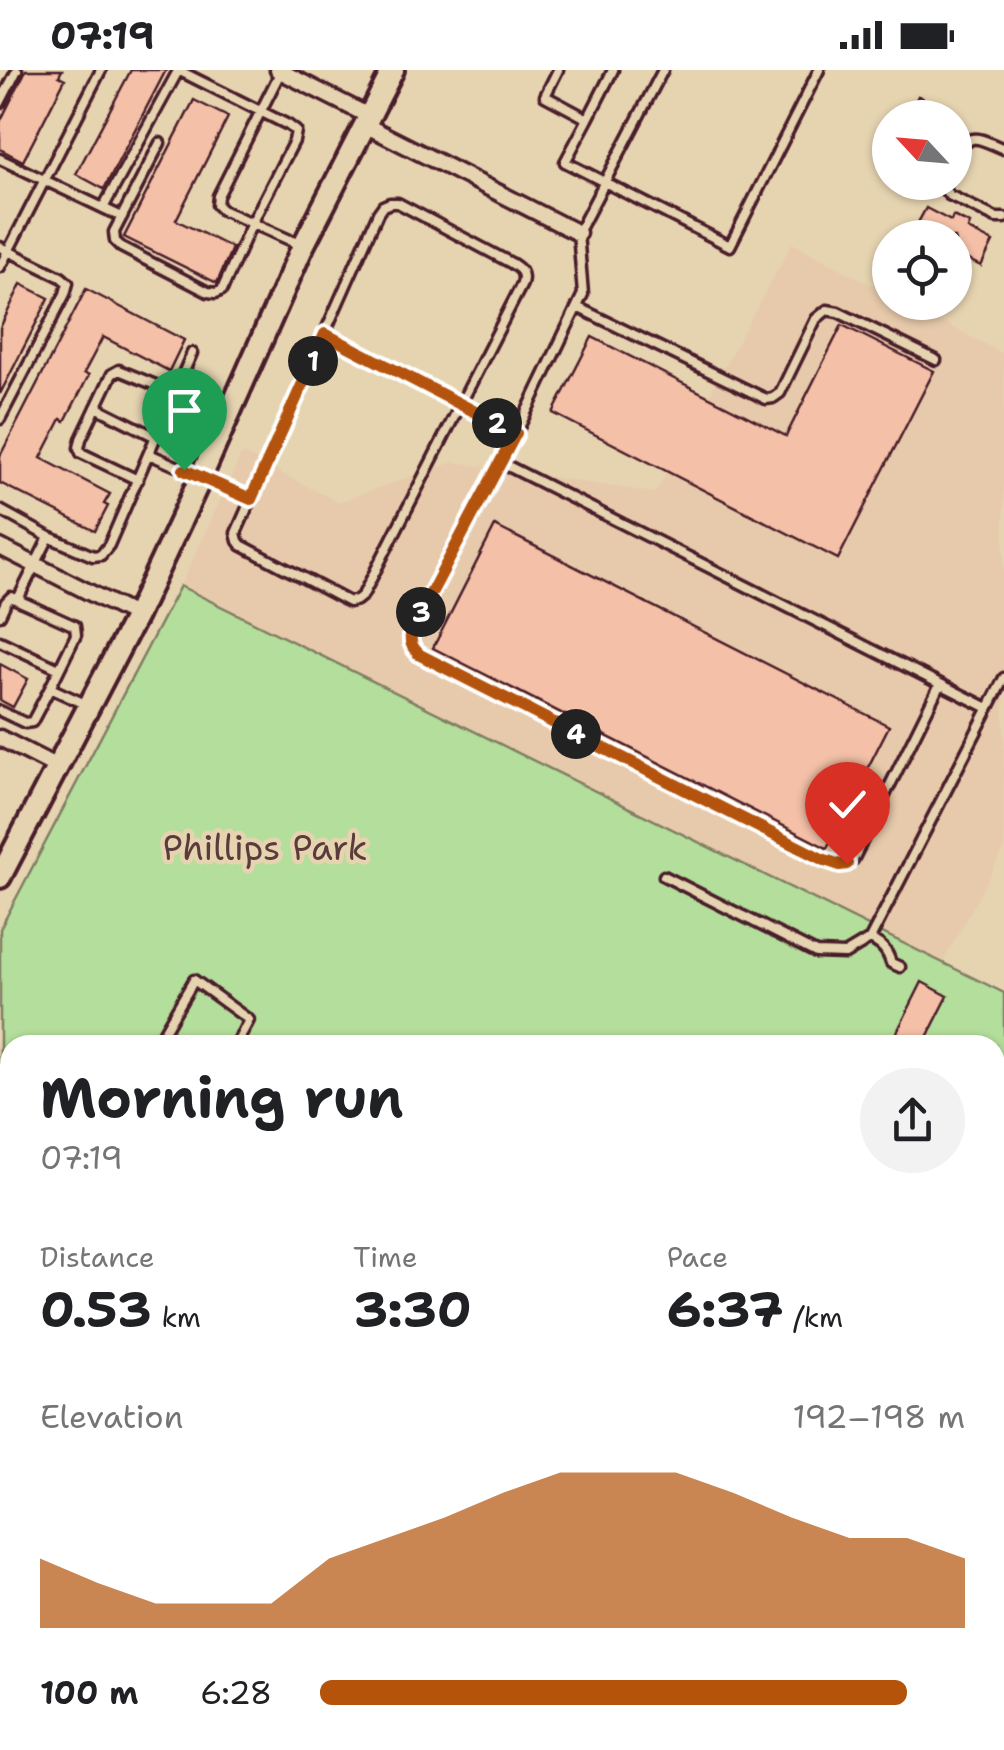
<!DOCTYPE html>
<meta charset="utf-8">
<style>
body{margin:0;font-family:"Shantell Sans",sans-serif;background:#f2f2f2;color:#202124;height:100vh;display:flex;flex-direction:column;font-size:38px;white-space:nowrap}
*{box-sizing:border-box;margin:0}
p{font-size:32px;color:#757577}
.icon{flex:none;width:55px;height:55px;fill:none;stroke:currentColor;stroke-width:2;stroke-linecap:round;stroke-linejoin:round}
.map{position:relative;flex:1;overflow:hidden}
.panel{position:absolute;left:0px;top:965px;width:1005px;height:715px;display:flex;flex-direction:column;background:#fff;border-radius:30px 30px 0 0;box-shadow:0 2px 8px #0004}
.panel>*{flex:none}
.needle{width:65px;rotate:296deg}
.fabs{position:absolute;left:872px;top:30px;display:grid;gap:20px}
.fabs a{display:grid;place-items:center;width:100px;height:100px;border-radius:50%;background:#fff;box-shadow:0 2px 8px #0004;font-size:50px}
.pin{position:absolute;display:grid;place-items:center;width:85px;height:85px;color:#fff;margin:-102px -42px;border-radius:50% 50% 50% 0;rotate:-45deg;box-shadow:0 0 10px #0007}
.pin .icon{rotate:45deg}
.km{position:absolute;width:50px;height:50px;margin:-25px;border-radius:50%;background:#222;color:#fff;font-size:28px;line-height:50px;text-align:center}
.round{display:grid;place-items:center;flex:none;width:105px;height:105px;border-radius:52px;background:#f2f2f2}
.overview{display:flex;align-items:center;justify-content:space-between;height:170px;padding:0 40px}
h1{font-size:55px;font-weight:700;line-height:75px}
.figures{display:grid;grid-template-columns:repeat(3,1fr);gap:15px;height:170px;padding:10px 40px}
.figures div{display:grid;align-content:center}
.figures b{font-size:50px;font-weight:700}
.figures small{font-size:28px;font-weight:400}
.figures p{font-size:28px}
.chart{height:280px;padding:20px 40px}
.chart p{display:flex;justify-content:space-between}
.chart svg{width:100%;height:180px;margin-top:10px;fill:#b45309;opacity:.7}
ul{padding:0 40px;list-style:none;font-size:32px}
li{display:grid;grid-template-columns:160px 120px 1fr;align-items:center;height:75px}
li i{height:25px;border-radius:12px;background:#b45309}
.status{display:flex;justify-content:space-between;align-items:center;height:70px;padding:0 50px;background:#fff;direction:ltr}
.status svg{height:28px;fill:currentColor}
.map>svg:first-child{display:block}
.built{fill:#e7caab}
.green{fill:#b4de9b;stroke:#7f7e63;stroke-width:2.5}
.water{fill:#91d1f2;stroke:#758aa2;stroke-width:2.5}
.building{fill:#f4c0a7;stroke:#4a1f2b;stroke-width:2.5}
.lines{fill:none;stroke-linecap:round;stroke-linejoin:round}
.lane-casing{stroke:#4a1f2b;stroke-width:15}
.street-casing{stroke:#4a1f2b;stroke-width:21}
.secondary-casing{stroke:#4a1f2b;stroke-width:28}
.lane{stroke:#e6d4b1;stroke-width:8}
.street{stroke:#e6d4b1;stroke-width:14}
.secondary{stroke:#e6d4b1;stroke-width:20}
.route-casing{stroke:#fff;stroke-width:20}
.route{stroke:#b45309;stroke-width:12}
.labels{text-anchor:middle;stroke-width:9;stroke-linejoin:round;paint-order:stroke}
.park-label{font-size:35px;fill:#5a3c3c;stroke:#e6d4b1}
</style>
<div class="status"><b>07:19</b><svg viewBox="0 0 49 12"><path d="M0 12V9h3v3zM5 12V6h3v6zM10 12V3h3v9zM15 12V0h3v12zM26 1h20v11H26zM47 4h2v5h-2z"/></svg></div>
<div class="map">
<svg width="1004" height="1680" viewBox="0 0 1004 1680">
<rect width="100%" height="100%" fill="#e6d4b1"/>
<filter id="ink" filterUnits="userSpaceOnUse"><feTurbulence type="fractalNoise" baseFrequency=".01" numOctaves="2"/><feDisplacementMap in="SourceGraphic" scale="20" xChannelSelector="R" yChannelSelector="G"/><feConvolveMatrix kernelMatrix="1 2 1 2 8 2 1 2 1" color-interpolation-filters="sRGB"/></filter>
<g filter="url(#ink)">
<!-- built -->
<path class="built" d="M 792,173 L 890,224 L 890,232 L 906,233 L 1004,284 L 1004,780 L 942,894 L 180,516 L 242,383 L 338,432 L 453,392 L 655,423 Z
M 212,1670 L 415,1670 L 435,1680 L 207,1680 Z"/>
<!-- green -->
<path class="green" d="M 180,516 L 1004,923 L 1004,1299 L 995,1316 L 995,975 L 10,975 L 10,1413 L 0,1408 L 0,859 Z
M 520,1670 L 806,1670 L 801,1680 L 539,1680 Z"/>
<!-- water -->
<path class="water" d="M 995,1644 L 1004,1649 L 1004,1680 L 887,1680 L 875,1670 L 995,1670 Z"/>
<!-- building -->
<path class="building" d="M 26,0 L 62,0 L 59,6 L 65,9 L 23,91 L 0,79 L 0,52 Z
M 131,0 L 166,0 L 104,119 L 76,104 Z
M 918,26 L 943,38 L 938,48 L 907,48 Z
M 194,30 L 228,47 L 176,150 L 232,178 L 217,213 L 124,167 Z
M 926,138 L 951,151 L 953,146 L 970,154 L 968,159 L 993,172 L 981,196 L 955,183 L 955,168 L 924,168 L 913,162 Z
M 21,214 L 49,228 L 0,324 L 0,258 Z
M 86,219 L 184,270 L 169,301 L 103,267 L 84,303 L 89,305 L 65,351 L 61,349 L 41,388 L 110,424 L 104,434 L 108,436 L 95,461 L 0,413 L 0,386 Z
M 842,255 L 934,301 L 838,489 L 553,343 L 592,267 L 786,366 Z
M 495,456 L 889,656 L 827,778 L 433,578 Z
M 0,594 L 28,609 L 13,637 L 0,630 Z
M 922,912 L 948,926 L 923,975 L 917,975 L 896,964 Z"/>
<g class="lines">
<!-- lane casing -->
<g class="lane-casing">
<path id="lane" d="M 558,0 L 545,26 L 588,49 L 565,92 L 730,176 L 819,0
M 663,0 L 578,163 L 583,224 L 502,393 L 988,638
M 281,1 L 218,126 L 217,135 L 222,140 L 299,174
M 0,33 L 17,0
M 588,49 L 613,0
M 160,73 L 114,162 L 115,171 L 121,177 L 208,222 L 216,223 L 222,220 L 252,153 L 294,71 L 296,61 L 288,55 L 178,0
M 0,89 L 122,147
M 955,89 C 970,59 977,68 1004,79
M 945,112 L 945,120 L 949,125 L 996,148 L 1004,148
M 390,133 L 398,133 L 511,193 C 521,199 525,203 522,214 L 363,525 L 357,530 L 349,532 L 241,475 L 238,471 L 236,463 L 378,143 L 383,136 Z
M 103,138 L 178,1
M 0,177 L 61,207 L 68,213 L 65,224 L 0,349
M 0,197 L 101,0
M 577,237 L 766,329 L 773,328 L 780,323 L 816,249 L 827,240 L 838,242 L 936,290
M 325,264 L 516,363
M 96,337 L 156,367
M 149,384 L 251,429
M 502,393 L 413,559 C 409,571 411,577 421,585 L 822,789 L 840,795 L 853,790 L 940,614
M 138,410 L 81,383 L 79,378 L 81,369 L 112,304 L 119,300 L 175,323
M 0,440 L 49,467 L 18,529
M 49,467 L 93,486 L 101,485 L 109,475 L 192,283
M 0,545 L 6,532 L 11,527 L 75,556 L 76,565 L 50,618
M 0,571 L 59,599
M 0,641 L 25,653 L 32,652 L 50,618 L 85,634
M 664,806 L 816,883 L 845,884 L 870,869 L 1004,608
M 870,869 C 882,875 887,880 891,893 L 900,897
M 156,975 L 194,910 L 249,950 L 236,975
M 0,1069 L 10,1074
M 298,1680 L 303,1670
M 798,1680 L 803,1670"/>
</g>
<!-- street casing -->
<g class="street-casing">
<path id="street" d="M 278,0 L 369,46
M 365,55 L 578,163
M 0,477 L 136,546
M 0,668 L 57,697"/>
</g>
<!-- secondary casing -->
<g class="secondary-casing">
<path id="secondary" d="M 0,807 L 136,546 L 201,407 L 303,176 L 393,0
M 0,1434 L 10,1439
M 470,1670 L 490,1680"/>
</g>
<!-- lane -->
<use href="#lane" class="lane"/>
<!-- street -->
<use href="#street" class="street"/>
<!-- secondary -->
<use href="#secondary" class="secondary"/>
</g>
</g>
<g class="lines" filter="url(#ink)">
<!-- route casing -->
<g class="route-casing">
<path id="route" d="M 184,400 L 251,429 L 325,264 L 516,363 L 412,559 C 409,571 411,577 420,585 L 822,789 L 840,795 L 847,794"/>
</g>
<!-- route -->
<use href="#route" class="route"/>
</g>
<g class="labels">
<!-- park labels -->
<g class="park-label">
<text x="265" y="790">Phillips Park</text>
</g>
</g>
</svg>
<div class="fabs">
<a><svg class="needle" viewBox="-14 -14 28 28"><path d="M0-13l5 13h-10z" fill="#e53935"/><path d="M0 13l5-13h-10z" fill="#757577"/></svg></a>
<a><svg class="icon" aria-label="locate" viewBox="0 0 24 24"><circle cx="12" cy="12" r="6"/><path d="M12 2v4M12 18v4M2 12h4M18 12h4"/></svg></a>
</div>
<div class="pin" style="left:184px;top:400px;background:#1e9e55"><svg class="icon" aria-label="arrive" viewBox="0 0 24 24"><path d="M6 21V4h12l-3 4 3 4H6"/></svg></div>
<div class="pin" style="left:847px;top:794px;background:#d93025"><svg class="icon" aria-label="check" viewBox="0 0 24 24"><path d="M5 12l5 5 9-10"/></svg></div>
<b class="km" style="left:313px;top:291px">1</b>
<b class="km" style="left:497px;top:353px">2</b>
<b class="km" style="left:421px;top:542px">3</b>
<b class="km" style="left:576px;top:664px">4</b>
<section class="panel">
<div class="overview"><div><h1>Morning run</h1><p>07:19</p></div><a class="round"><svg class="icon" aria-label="share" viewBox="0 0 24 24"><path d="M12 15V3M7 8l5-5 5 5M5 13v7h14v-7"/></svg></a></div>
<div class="figures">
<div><p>Distance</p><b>0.53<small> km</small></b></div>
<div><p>Time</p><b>3:30</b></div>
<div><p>Pace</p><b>6:37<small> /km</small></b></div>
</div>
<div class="chart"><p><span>Elevation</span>192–198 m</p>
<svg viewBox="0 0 160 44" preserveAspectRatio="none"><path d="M0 44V27L10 33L20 38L30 38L40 38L50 27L60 22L70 17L80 11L90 6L100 6L110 6L120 11L130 17L140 22L150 22L160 27V44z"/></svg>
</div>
<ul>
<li><b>100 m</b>6:28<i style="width:91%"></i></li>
</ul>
</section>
</div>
